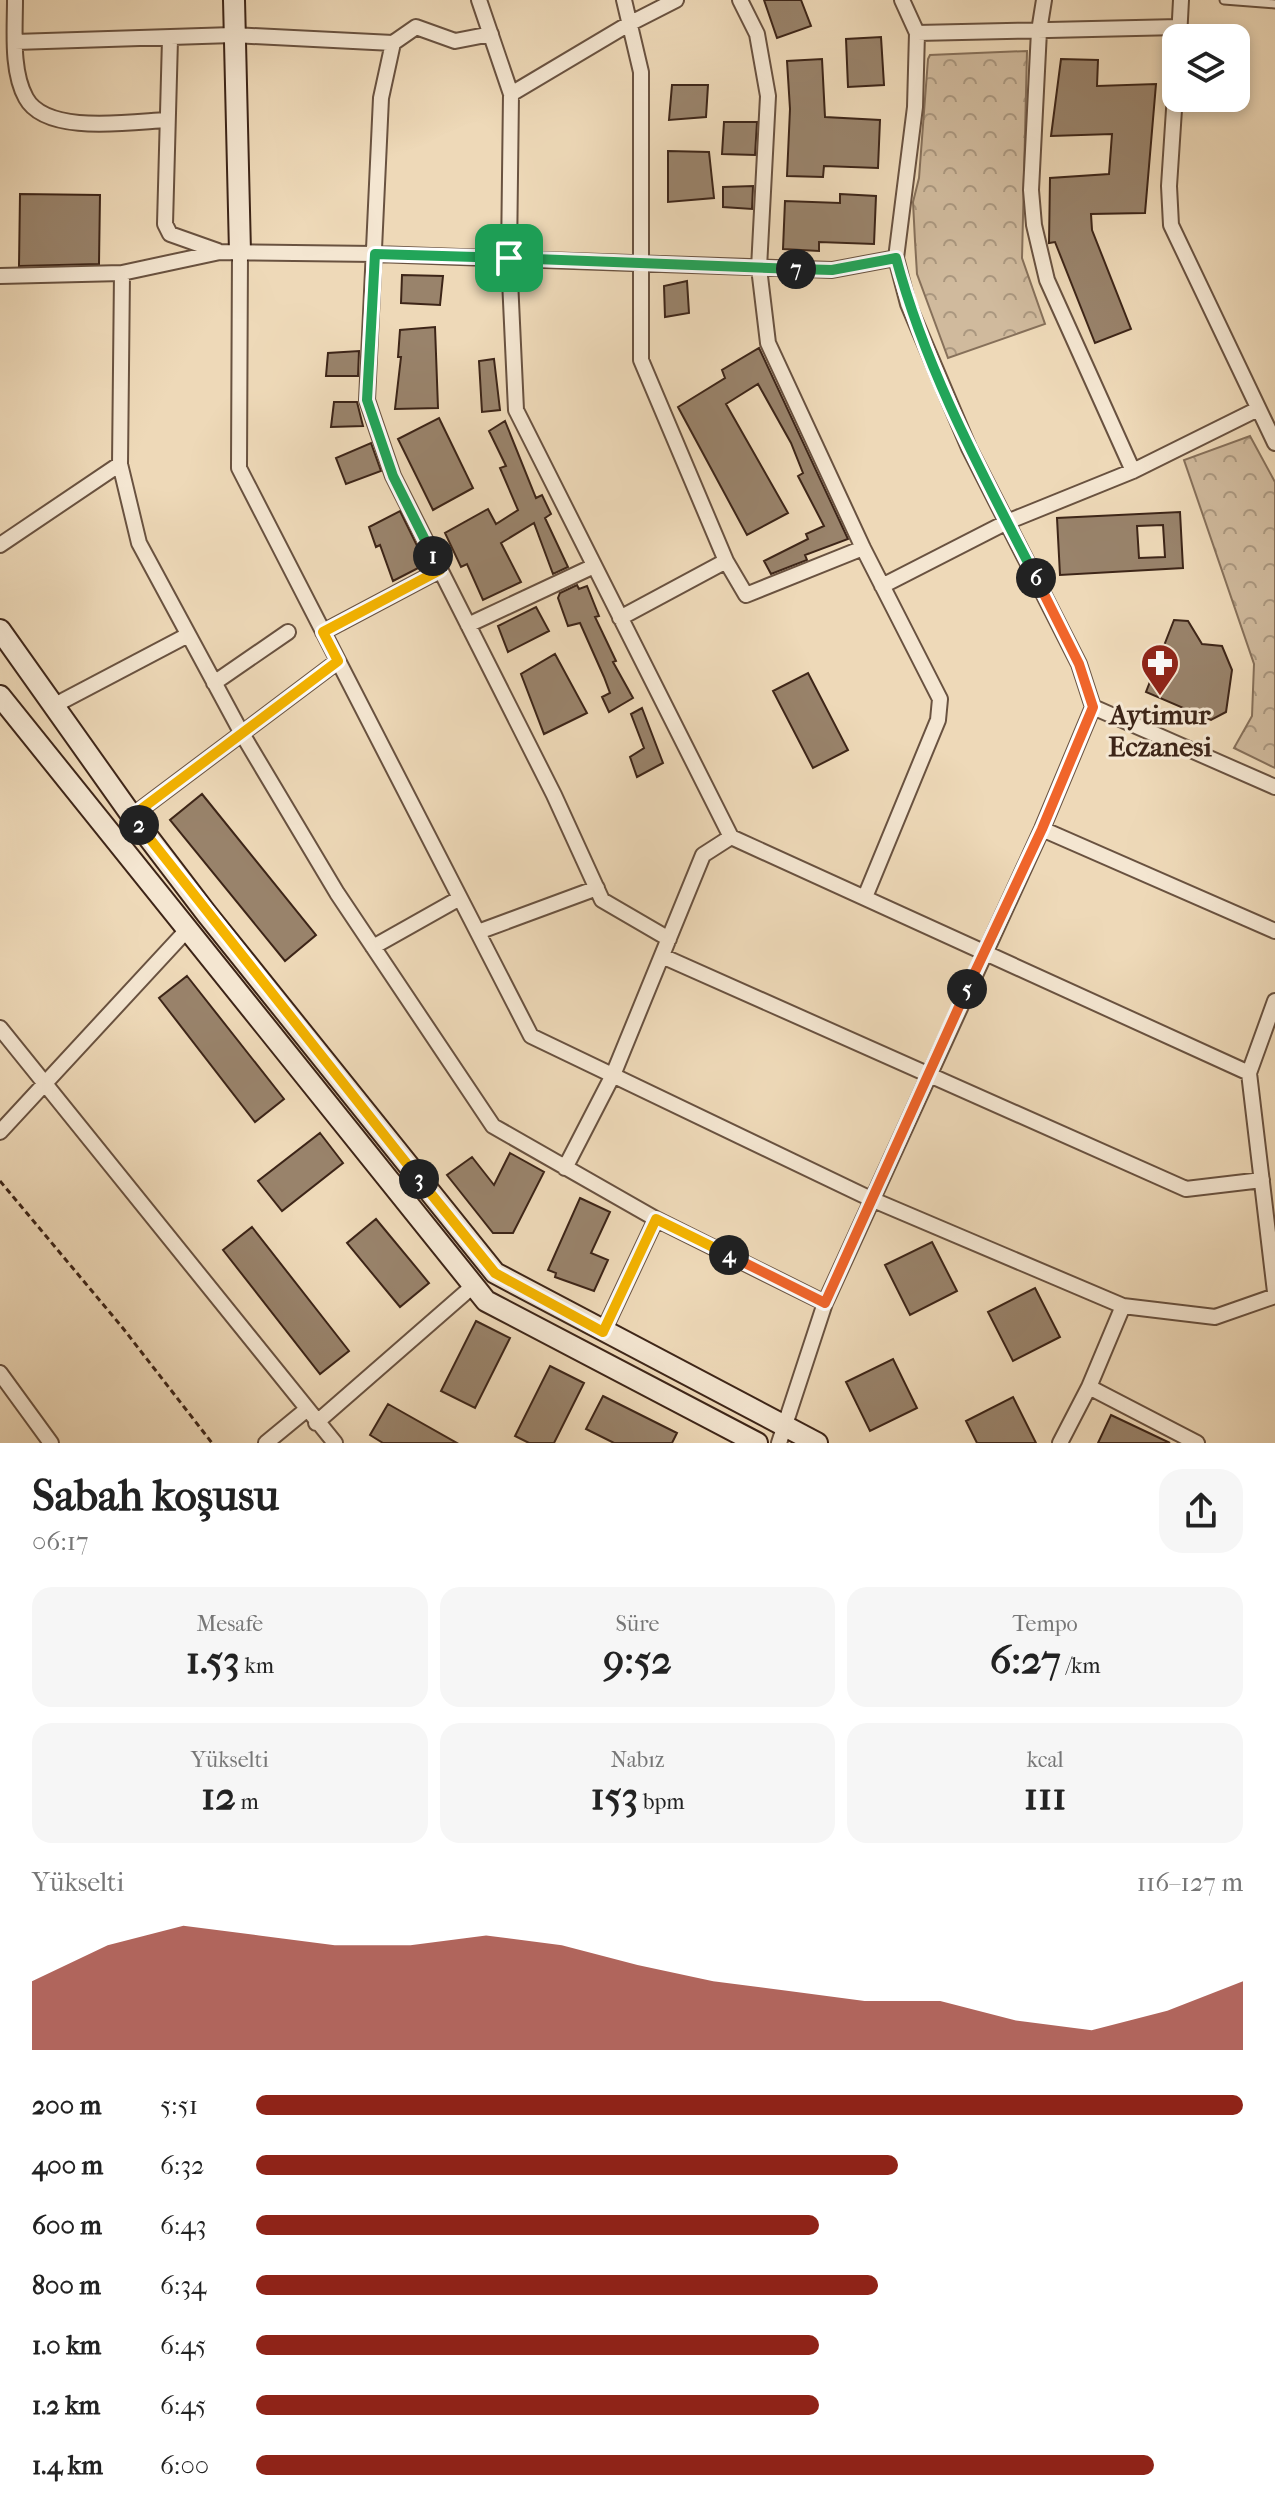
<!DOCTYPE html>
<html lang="tr">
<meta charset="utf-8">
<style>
body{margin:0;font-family:"IM FELL French Canon",serif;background:#f6f6f6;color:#222;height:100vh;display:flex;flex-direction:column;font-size:30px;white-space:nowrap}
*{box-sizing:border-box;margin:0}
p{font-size:26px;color:#767676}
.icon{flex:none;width:44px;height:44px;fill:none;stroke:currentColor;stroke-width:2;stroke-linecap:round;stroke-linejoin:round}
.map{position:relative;height:1443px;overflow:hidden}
.panel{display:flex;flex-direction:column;background:#fff;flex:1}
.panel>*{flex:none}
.controls{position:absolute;left:1162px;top:24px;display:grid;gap:16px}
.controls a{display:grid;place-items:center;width:88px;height:88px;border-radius:16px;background:#fff;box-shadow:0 4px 12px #0003;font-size:40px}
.pin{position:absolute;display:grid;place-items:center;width:68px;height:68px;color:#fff;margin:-34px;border-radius:16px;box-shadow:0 4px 12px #0006}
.km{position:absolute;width:40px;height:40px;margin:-20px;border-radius:50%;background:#222;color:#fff;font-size:22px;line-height:40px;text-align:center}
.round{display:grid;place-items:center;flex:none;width:84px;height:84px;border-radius:24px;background:#f6f6f6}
.overview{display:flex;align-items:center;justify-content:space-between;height:136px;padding:0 32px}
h1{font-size:44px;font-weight:800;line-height:60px}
.figures{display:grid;grid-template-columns:repeat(3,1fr);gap:12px;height:136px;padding:8px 32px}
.figures div{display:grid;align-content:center;border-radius:20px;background:#f6f6f6;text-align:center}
.figures b{font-size:40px;font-weight:800}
.figures small{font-size:22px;font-weight:400}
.figures p{font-size:22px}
.chart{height:224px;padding:16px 32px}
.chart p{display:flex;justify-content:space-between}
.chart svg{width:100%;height:144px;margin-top:8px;fill:#8f2418;opacity:.7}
ul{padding:0 32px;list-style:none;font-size:26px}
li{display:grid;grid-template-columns:128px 96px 1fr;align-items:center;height:60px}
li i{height:20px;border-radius:10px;background:#8f2418}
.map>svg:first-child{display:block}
.park{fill:url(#park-crowns);stroke:#86705a;stroke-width:2}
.building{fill:#99836b;stroke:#3d2518;stroke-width:2;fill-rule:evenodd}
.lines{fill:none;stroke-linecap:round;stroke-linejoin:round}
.lane-casing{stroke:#695240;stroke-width:11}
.street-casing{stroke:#695240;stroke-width:18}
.secondary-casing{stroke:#3d2518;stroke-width:24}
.path{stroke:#3d2518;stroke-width:3;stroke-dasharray:6 4;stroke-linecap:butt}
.lane{stroke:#f4e6d1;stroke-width:7}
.street{stroke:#f4e6d1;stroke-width:14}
.secondary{stroke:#f4e6d1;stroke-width:20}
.split-1-casing{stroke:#fff;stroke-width:16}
.split-2-casing{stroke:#fff;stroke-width:16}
.split-3-casing{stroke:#fff;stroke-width:16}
.split-4-casing{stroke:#fff;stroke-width:16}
.split-5-casing{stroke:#fff;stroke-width:16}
.split-6-casing{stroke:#fff;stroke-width:16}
.split-7-casing{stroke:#fff;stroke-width:16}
.split-8-casing{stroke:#fff;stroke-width:16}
.split-1{stroke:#22a559;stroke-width:10}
.split-2{stroke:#f5b400;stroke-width:10}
.split-3{stroke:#f5b400;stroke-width:10}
.split-4{stroke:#f5b400;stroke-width:10}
.split-5{stroke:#f0652b;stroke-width:10}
.split-6{stroke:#f0652b;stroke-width:10}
.split-7{stroke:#22a559;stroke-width:10}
.split-8{stroke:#22a559;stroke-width:10}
.labels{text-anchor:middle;stroke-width:6;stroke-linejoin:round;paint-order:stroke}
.poi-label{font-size:28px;font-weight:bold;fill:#3d2518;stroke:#f4e6d1}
</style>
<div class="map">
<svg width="1275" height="1443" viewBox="0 0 1275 1443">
<defs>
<pattern id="park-crowns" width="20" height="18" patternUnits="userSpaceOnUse" patternTransform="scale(2)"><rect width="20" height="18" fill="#d0ba9d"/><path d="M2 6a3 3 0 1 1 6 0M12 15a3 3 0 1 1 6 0" fill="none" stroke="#aa977f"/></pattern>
</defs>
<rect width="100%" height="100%" fill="#eed9b8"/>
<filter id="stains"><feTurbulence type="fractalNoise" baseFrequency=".0025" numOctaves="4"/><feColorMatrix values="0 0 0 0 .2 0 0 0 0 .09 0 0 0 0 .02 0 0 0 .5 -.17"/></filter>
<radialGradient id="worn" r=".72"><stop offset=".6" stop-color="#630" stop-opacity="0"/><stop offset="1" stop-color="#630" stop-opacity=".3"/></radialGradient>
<!-- park -->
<path class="park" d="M 1027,51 L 1022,258 L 1045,324 L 948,358 L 917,274 L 915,241 L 913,202 L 919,178 L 928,59 L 930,55 Z
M 1250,436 L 1275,482 L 1275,768 L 1234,748 L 1252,716 L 1254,664 L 1184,460 Z"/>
<!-- building -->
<path class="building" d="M 764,0 L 801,0 L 811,26 L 777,38 Z
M 881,37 L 884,85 L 848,87 L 846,39 Z
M 822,59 L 825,117 L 880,120 L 878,168 L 824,166 L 823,177 L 787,176 L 790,109 L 787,61 Z
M 1061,59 L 1098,60 L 1097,86 L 1156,84 L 1145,213 L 1091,214 L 1092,230 L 1131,329 L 1095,343 L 1055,242 L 1049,243 L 1050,178 L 1109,174 L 1112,134 L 1051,136 Z
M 672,85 L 708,85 L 706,117 L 669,120 Z
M 724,122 L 757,122 L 755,155 L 722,154 Z
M 668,151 L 709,152 L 714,198 L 668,202 Z
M 753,186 L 752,209 L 723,207 L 723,187 Z
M 20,194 L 100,195 L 99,264 L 19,266 Z
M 840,194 L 876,196 L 874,244 L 819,242 L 819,251 L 783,249 L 785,201 L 840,203 Z
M 402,275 L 443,276 L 440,305 L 401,303 Z
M 687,281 L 689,313 L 665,317 L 664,286 Z
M 435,327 L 438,408 L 395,409 L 401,357 L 398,357 L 400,330 Z
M 759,348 L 848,539 L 805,555 L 807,560 L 771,574 L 764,561 L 808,539 L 806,534 L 824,526 L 798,476 L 803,473 L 791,443 L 758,384 L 726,404 L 788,513 L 747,535 L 678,407 L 725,378 L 722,370 Z
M 359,351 L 358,376 L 326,376 L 328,353 Z
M 494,359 L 500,410 L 482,412 L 479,361 Z
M 334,402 L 357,402 L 363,426 L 331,427 Z
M 439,418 L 473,488 L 433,510 L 398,439 Z
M 505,421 L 536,498 L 542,495 L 551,514 L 545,518 L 568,567 L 553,574 L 534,523 L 501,543 L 521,582 L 483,600 L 467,564 L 461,567 L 445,533 L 488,509 L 496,524 L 518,510 L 500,468 L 506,466 L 489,431 Z
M 371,443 L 381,471 L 346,484 L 336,458 Z
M 400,511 L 426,564 L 393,581 L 380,545 L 376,547 L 369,527 Z
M 1180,512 L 1183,568 L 1060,575 L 1057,518 ZM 1163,525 L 1165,557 L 1139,558 L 1137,526 Z
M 577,585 L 579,589 L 587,586 L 599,616 L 595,617 L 616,661 L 613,662 L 633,698 L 609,712 L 602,697 L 610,693 L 604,677 L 580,623 L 568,626 L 558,598 L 560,593 Z
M 536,607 L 549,631 L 508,652 L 498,626 Z
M 1174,620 L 1188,621 L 1202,644 L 1222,646 L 1232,670 L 1226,712 L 1211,720 L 1146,692 Z
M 555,654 L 587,713 L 544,734 L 521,674 Z
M 808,673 L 848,750 L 813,768 L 773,691 Z
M 642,708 L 663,763 L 637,777 L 630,757 L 644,748 L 631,714 Z
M 202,794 L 316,935 L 285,961 L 170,820 Z
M 187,976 L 284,1099 L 255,1122 L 159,998 Z
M 320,1133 L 343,1163 L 282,1211 L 258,1181 Z
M 510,1153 L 544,1172 L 513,1233 L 493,1233 L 447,1175 L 472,1157 L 494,1185 Z
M 580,1198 L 610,1212 L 591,1253 L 608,1260 L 594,1291 L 555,1277 L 556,1273 L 548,1270 Z
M 376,1219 L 429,1283 L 400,1307 L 347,1243 Z
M 252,1227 L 349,1351 L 320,1374 L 223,1250 Z
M 932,1242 L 957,1291 L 910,1315 L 885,1265 Z
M 1035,1288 L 1060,1337 L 1013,1361 L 988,1312 Z
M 476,1321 L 510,1338 L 475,1408 L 441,1391 Z
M 893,1359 L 917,1408 L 870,1431 L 846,1382 Z
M 550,1366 L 584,1383 L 554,1443 L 529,1443 L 515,1436 Z
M 603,1396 L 677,1433 L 672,1443 L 614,1443 L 586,1429 Z
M 1013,1397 L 1036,1443 L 977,1443 L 966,1421 Z
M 388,1404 L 457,1443 L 383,1443 L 370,1435 Z
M 1111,1415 L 1170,1443 L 1098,1443 Z"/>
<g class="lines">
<!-- lane casing -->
<g class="lane-casing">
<path id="lane" d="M 1224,0 L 1275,4"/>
</g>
<!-- street casing -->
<g class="street-casing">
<path id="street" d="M 15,0 C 15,30 11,71 26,98 C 46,135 130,122 166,120
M 479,0 L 511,94
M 624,0 L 641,72 L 641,360 L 726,561
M 676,0 L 627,25 L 511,94 L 509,258 L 516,410 L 731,837 L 1249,1073 L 1275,1292
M 740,0 L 757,34 L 768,96 L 759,268 L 768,343 L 863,548 L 940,699 L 938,720 L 865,897
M 1044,0 L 1039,31 L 1031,190 L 1034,225 L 1047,280 L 1133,471
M 917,33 L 1179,27
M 1179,38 L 1181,0
M 170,39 L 165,224 L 170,234 L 218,251
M 15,42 L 233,35 L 393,43 L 416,27 L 455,41 L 491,34
M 393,43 L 381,98 L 367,400 L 393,476 L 554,795 L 602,900 L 669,939
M 1176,79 L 1169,186 L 1171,225 L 1275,443
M 240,252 L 239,468 L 531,1036 L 871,1199 L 1123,1306 L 1215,1317 L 1275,1296
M 122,273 L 120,464 L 139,543 L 241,732 L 337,893 L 493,1126 L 656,1219 L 825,1303
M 0,276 L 122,273 L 220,252 L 375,254 L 832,270 L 896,258
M 0,545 L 120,464
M 882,586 L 1007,522 L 1133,471 L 1258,409
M 620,618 L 726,561 L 746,595 L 863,548
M 468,625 L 594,566
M 323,632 L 440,570
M 214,683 L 288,632
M 55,705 L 188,635
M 1093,707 L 1275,787
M 132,816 L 338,661
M 1042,829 L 1275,931
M 478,932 L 597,888
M 373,947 L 460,898
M 662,956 L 1186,1189 L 1262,1180
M 0,1028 L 335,1443
M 1249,1073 L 1275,1001
M 0,1132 L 186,931
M 565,1168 L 613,1075 L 703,855 L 731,837
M 603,1332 L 656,1219
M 0,1373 L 51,1443
M 1089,1387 L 1197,1443
M 316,1423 L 473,1286
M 266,1443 L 306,1410
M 779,1443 L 825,1303 L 1042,829 L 1093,707 L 1079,664 L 969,448 L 908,304 L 896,258 L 915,107 L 917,33 L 902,0
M 1060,1443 L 1089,1387 L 1123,1306"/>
</g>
<!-- secondary casing -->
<g class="secondary-casing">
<path id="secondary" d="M 234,0 L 240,252
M 0,630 L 132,816 L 206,913 L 495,1273 L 817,1443
M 0,696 L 486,1301 L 757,1443"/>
</g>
<!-- path -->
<path class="path" d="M 0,1181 L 122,1327 L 212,1443"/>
<!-- lane -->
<use href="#lane" class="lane"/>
<!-- street -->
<use href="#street" class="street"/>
<!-- secondary -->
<use href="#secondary" class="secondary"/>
</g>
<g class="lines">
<!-- split-1 casing -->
<g class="split-1-casing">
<path id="split-1" d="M 433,556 L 393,476 L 367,400 L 375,254 L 509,258"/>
</g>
<!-- split-2 casing -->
<g class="split-2-casing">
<path id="split-2" d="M 139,825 L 132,816 L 338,661 L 323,632 L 440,570 L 433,556"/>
</g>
<!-- split-3 casing -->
<g class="split-3-casing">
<path id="split-3" d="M 139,825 L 419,1179"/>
</g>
<!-- split-4 casing -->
<g class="split-4-casing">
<path id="split-4" d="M 419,1179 L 495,1273 L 603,1332 L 656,1219 L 729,1255"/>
</g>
<!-- split-5 casing -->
<g class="split-5-casing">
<path id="split-5" d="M 729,1255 L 825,1303 L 967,989"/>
</g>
<!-- split-6 casing -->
<g class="split-6-casing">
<path id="split-6" d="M 967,989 L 1042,829 L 1093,707 L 1079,664 L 1036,578"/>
</g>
<!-- split-7 casing -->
<g class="split-7-casing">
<path id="split-7" d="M 796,269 L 832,270 L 896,258 C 926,371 983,475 1036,578"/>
</g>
<!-- split-8 casing -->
<g class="split-8-casing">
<path id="split-8" d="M 509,258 L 796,269"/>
</g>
<!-- split-1 -->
<use href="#split-1" class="split-1"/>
<!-- split-2 -->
<use href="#split-2" class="split-2"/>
<!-- split-3 -->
<use href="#split-3" class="split-3"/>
<!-- split-4 -->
<use href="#split-4" class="split-4"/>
<!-- split-5 -->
<use href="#split-5" class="split-5"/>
<!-- split-6 -->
<use href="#split-6" class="split-6"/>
<!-- split-7 -->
<use href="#split-7" class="split-7"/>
<!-- split-8 -->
<use href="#split-8" class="split-8"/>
</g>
<!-- icons -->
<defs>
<g id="pharmacy-pin" transform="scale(2)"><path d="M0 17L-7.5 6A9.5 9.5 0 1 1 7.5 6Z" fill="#8f2418" stroke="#f4e6d1"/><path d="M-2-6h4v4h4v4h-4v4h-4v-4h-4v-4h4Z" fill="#fff"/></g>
</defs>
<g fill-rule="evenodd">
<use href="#pharmacy-pin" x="1160" y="663"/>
</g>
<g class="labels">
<!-- poi labels -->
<g class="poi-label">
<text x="1160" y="724">Aytimur<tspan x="1160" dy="32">Eczanesi</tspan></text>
</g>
</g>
<rect width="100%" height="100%" filter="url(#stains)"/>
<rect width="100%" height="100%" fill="url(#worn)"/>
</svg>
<div class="controls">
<a><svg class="icon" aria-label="layers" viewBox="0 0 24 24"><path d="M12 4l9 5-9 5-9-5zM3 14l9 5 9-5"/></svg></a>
</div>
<div class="pin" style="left:509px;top:258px;background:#1e9e55"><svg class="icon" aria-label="arrive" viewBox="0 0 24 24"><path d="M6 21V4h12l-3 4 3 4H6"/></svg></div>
<b class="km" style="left:433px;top:556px">1</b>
<b class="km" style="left:139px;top:825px">2</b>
<b class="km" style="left:419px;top:1179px">3</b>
<b class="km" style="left:729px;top:1255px">4</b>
<b class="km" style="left:967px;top:989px">5</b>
<b class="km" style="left:1036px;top:578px">6</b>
<b class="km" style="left:796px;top:269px">7</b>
</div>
<section class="panel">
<div class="overview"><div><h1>Sabah koşusu</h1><p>06:17</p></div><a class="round"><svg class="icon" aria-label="share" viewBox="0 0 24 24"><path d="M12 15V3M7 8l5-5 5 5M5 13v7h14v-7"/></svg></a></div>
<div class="figures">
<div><p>Mesafe</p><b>1.53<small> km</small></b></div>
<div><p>Süre</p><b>9:52</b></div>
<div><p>Tempo</p><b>6:27<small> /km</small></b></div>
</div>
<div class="figures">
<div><p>Yükselti</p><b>12<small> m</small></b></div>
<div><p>Nabız</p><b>153<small> bpm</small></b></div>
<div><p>kcal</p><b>111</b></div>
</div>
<div class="chart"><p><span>Yükselti</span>116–127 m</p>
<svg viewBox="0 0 160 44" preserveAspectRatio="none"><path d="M0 44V23L10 12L20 6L30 9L40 12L50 12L60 9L70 12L80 18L90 23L100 26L110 29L120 29L130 35L140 38L150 32L160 23V44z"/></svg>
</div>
<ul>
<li><b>200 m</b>5:51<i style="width:100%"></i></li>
<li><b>400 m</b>6:32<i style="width:65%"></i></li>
<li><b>600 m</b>6:43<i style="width:57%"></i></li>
<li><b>800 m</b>6:34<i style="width:63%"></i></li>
<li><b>1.0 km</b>6:45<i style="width:57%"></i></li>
<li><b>1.2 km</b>6:45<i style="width:57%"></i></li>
<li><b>1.4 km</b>6:00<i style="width:91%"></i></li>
</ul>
</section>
